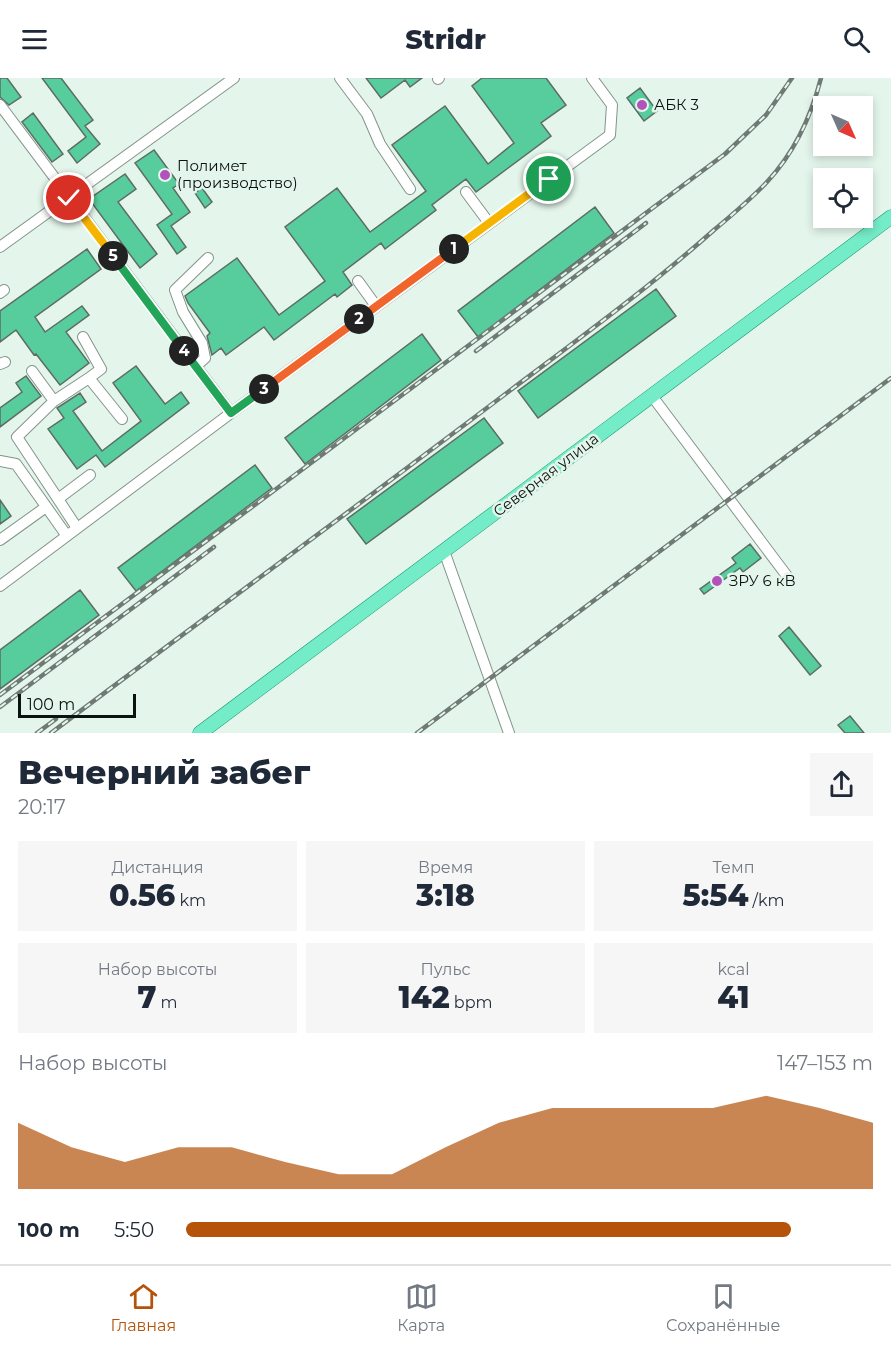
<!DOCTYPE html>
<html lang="ru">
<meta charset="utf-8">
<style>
body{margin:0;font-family:Montserrat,sans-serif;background:#f6f6f7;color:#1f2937;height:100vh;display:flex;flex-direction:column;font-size:22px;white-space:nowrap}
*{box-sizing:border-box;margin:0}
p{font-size:20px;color:#747a83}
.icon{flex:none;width:33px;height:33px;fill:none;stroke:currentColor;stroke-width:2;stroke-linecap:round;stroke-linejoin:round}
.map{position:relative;height:655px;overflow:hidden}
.drawer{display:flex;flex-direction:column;background:#fff;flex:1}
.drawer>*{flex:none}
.needle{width:39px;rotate:135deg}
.buttons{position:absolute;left:813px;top:18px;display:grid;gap:12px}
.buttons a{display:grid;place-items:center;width:60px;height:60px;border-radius:0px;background:#fff;box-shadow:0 3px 9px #0003;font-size:30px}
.scale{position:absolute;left:18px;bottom:15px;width:118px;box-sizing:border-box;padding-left:6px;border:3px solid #0c120f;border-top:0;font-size:16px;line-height:21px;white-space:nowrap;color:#0c120f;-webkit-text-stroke:4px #e4f6ec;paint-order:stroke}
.pin{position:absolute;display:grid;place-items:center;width:51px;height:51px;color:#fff;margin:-26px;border:3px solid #fff;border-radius:50%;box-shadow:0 2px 6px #0007}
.km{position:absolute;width:30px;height:30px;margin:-15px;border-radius:50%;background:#222;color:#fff;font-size:16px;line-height:30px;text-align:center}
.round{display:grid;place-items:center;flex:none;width:63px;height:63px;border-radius:0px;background:#f6f6f7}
.headline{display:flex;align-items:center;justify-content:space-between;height:102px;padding:0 18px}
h1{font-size:33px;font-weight:800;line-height:45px}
.metrics{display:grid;grid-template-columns:repeat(3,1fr);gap:9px;height:102px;padding:6px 18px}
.metrics div{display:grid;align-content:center;border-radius:0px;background:#f6f6f7;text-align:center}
.metrics b{font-size:30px;font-weight:800}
.metrics small{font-size:16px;font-weight:400}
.metrics p{font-size:16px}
.chart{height:168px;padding:12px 18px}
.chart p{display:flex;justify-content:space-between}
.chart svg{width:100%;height:108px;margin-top:6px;fill:#b45309;opacity:.7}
ul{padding:0 18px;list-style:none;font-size:20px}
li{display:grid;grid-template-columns:96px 72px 1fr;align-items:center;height:45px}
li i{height:15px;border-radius:8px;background:#b45309}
header{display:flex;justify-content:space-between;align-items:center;height:78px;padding:0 18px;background:#fff;font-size:27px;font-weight:800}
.tabs{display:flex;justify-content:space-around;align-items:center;height:84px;border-top:2px solid #e0e1e3;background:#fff;font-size:16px;color:#747a83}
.tabs a{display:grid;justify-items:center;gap:3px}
.tabs .active{color:#b45309}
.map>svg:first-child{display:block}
.building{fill:#57cc9d;stroke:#5d6c65;stroke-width:1.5}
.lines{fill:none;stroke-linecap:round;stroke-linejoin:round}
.minor-casing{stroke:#83948b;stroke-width:12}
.major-casing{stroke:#14986f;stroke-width:15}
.minor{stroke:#fff;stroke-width:10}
.major{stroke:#74ecc7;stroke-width:14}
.rail-casing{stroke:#6f7a74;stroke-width:4.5}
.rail{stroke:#e4f6ec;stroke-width:2;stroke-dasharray:7;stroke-linecap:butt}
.split-1-casing{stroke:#fff;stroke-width:12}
.split-2-casing{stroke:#fff;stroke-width:12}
.split-3-casing{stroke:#fff;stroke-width:12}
.split-4-casing{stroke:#fff;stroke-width:12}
.split-5-casing{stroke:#fff;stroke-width:12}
.split-6-casing{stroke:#fff;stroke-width:12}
.split-1{stroke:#f5b400;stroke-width:8}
.split-2{stroke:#f0652b;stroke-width:8}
.split-3{stroke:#f0652b;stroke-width:8}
.split-4{stroke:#22a559;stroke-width:8}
.split-5{stroke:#22a559;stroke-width:8}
.split-6{stroke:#f5b400;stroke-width:8}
.poi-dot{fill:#b352bb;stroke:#e4f6ec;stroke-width:2}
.labels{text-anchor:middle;stroke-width:5;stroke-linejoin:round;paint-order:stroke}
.poi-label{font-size:15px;fill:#0c120f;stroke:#e4f6ec;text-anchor:start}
.street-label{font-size:15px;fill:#0c120f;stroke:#e4f6ec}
</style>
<header><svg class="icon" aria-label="menu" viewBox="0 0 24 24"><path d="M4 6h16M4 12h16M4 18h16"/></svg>Stridr<svg class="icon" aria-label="search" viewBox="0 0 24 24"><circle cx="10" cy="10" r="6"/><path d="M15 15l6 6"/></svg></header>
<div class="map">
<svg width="891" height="655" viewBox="0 0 891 655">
<rect width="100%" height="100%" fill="#e4f6ec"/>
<!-- building -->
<path class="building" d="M 0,0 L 7,0 L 21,19 L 9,27 L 0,19 Z
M 42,0 L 61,0 L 93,42 L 85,48 L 100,66 L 77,85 L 68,73 L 86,59 Z
M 366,0 L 422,0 L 410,9 L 405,2 L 381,20 Z
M 482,0 L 546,0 L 566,27 L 541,45 L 551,58 L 476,114 L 466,101 L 432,127 L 436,132 L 385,171 L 381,165 L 343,194 L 352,207 L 337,219 L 335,216 L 274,262 L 264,249 L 226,277 L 221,270 L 212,277 L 207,258 L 210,255 L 188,225 L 185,218 L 237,180 L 279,237 L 325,203 L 285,149 L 337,110 L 370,154 L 426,113 L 392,67 L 445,28 L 488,86 L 514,65 L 472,8 Z
M 640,10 L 657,33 L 644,43 L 627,20 Z
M 33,35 L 63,76 L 52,84 L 22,44 Z
M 154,72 L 179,106 L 173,110 L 190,134 L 171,148 L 186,169 L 177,176 L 157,147 L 172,136 L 135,85 Z
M 125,96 L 136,111 L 118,124 L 157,176 L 140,190 L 89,121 Z
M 202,110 L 212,124 L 205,130 L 195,115 Z
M 595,129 L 614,155 L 478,259 L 458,233 Z
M 87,171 L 101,191 L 35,239 L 45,254 L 82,228 L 89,237 L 66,254 L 89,285 L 60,307 L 36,276 L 34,277 L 16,252 L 0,264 L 0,233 Z
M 656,211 L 676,238 L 538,340 L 518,313 Z
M 422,256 L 441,282 L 305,386 L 285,360 Z
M 136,288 L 165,326 L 181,314 L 189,325 L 105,389 L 96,377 L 77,391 L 48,351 L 64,340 L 57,330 L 80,315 L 86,324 L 73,333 L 102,373 L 141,343 L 113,305 Z
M 26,298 L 41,318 L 0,349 L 0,330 L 22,314 L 16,305 Z
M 484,340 L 503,365 L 366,466 L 347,441 Z
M 255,387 L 272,410 L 136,513 L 118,490 Z
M 0,422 L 11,438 L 0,446 Z
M 750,466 L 761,480 L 743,494 L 740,490 L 704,516 L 700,511 L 736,485 L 732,480 Z
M 80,512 L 99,537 L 0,611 L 0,572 Z
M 789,549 L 821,588 L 810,597 L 779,558 Z
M 850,638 L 864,655 L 845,655 L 838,647 Z"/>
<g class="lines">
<!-- minor casing -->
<g class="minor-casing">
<path id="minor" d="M 340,0 L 367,36 L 380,66 L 410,111
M 438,1 L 439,0
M 0,27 L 231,335
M 466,114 L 489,145
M 0,169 L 234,0
M 358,203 L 376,228
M 0,215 L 4,212
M 83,259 L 101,291 L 89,300
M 0,286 L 5,284
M 196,288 L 205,280 L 202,265 L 183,234 L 175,212 L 208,180
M 32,293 L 54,323 L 17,359 L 58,421
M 652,318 L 787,498
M 54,323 L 89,300 L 122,341
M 0,383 L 16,386 L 67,458
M 77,450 L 58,421 L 90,397
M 0,462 L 46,429
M 444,473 L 509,655
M 0,508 L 231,335 L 610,57 L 612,27 L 592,0"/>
</g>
<!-- major casing -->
<g class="major-casing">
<path id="major" d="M 200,655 L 891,139"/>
</g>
<!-- minor -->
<use href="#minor" class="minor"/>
<!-- major -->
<use href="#major" class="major"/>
<!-- rail casing -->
<g class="rail-casing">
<path id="rail" d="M 476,273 L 646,145
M 0,617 L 725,76 L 766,37 L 792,0
M 0,629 L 214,469
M 37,655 L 56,641
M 51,655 C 204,540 359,427 512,311 C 581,259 650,209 714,152 C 732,137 751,121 767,104 C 795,74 811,39 821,0
M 417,655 L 891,300"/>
</g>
<!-- rail -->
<use href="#rail" class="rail"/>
</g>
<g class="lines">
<!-- split-1 casing -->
<g class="split-1-casing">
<path id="split-1" d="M 454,171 L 549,101"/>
</g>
<!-- split-2 casing -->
<g class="split-2-casing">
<path id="split-2" d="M 359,241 L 454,171"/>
</g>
<!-- split-3 casing -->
<g class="split-3-casing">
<path id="split-3" d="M 264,311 L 359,241"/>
</g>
<!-- split-4 casing -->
<g class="split-4-casing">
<path id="split-4" d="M 184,273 L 231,335 L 264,311"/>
</g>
<!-- split-5 casing -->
<g class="split-5-casing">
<path id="split-5" d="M 113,178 L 184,273"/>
</g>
<!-- split-6 casing -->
<g class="split-6-casing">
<path id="split-6" d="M 69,120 L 113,178"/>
</g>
<!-- split-1 -->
<use href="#split-1" class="split-1"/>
<!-- split-2 -->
<use href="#split-2" class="split-2"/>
<!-- split-3 -->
<use href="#split-3" class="split-3"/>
<!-- split-4 -->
<use href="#split-4" class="split-4"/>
<!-- split-5 -->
<use href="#split-5" class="split-5"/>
<!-- split-6 -->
<use href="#split-6" class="split-6"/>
</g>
<!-- markers -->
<g class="poi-dot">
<circle cx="642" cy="27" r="6"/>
<circle cx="165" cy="97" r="6"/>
<circle cx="717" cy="503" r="6"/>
</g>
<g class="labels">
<!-- poi labels -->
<g class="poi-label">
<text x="654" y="32">АБК 3</text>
<text x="177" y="93">Полимет<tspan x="177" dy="17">(производство)</tspan></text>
<text x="729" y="508">ЗРУ 6 кВ</text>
</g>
<!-- street labels -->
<g class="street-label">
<text transform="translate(546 397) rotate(-37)" y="5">Северная улица</text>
</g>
</g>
</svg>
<div class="buttons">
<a><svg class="needle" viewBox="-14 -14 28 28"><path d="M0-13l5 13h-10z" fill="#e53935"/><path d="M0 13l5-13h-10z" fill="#747a83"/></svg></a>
<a><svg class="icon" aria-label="locate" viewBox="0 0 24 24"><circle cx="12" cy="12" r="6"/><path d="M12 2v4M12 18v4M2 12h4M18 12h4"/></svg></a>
</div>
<div class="scale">100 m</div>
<div class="pin" style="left:549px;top:101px;background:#1e9e55"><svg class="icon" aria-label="arrive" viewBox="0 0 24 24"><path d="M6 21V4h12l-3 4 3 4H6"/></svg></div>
<div class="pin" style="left:69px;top:120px;background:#d93025"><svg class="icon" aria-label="check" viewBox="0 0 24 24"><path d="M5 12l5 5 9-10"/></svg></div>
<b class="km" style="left:454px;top:171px">1</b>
<b class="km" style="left:359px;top:241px">2</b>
<b class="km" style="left:264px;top:311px">3</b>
<b class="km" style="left:184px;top:273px">4</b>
<b class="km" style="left:113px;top:178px">5</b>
</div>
<section class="drawer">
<div class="headline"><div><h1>Вечерний забег</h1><p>20:17</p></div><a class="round"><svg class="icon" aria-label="share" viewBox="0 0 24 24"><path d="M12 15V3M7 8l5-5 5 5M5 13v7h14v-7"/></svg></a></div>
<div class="metrics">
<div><p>Дистанция</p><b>0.56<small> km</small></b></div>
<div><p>Время</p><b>3:18</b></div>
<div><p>Темп</p><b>5:54<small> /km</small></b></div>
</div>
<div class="metrics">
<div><p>Набор высоты</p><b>7<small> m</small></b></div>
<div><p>Пульс</p><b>142<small> bpm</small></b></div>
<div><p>kcal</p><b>41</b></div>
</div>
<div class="chart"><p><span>Набор высоты</span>147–153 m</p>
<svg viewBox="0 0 160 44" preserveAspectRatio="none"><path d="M0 44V17L10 27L20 33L30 27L40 27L50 33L60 38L70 38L80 27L90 17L100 11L110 11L120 11L130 11L140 6L150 11L160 17V44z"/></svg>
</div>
<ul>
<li><b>100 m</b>5:50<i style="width:88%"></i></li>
</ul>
</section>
<nav class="tabs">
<a class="active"><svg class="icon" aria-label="home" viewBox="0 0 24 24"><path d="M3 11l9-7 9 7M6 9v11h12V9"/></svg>Главная</a>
<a><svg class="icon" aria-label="map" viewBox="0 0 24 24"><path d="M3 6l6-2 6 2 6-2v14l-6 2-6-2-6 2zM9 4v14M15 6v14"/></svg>Карта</a>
<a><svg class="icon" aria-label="saved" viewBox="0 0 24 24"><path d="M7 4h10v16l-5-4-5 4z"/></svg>Сохранённые</a>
</nav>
